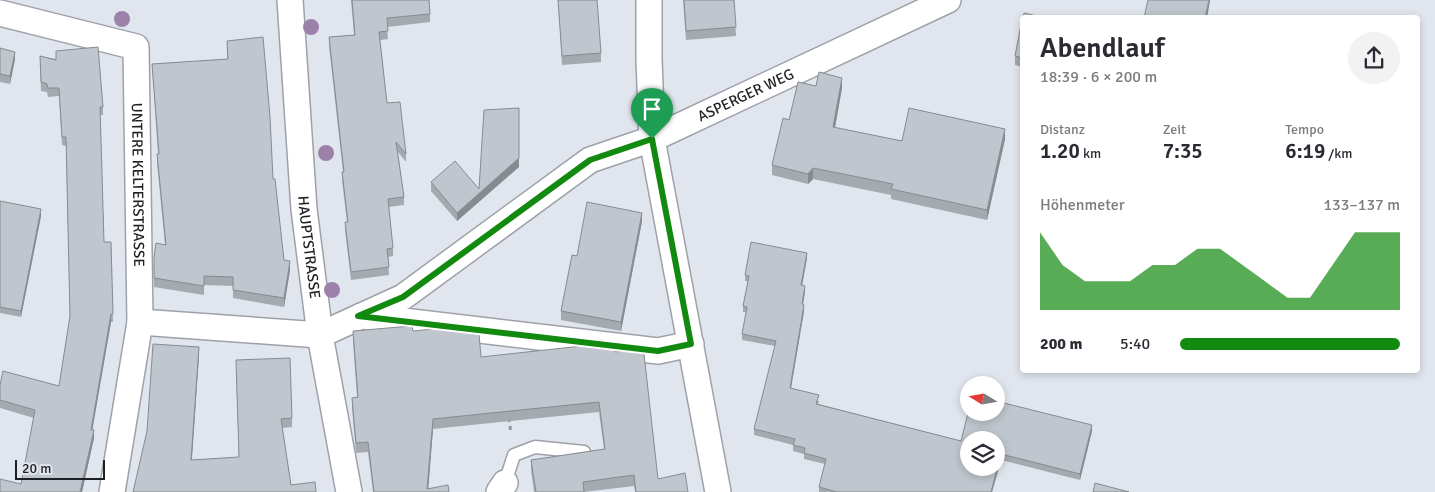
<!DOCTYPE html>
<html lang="de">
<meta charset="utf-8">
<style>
body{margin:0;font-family:Signika,sans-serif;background:#f2f2f3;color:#2b2b33;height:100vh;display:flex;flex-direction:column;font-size:19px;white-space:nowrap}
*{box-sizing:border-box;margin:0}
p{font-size:16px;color:#7c7c81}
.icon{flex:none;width:28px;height:28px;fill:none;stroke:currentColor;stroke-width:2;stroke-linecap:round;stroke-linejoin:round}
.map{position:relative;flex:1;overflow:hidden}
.side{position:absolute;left:1020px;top:15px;width:400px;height:358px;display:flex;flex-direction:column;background:#fff;border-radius:5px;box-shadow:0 2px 8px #0003}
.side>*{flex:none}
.needle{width:32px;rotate:281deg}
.tools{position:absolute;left:960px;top:376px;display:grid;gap:10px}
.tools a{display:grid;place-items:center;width:45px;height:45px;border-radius:50%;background:#fff;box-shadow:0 2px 8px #0003;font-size:25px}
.scale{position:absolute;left:15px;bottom:12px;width:90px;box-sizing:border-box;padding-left:5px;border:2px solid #1e1f23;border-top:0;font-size:14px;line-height:18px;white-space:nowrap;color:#1e1f23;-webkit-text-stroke:4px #e1e5ed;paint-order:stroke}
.pin{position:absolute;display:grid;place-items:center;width:42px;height:42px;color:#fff;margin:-51px -21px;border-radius:50% 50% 50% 0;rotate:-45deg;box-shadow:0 0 5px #0007}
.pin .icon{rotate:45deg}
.round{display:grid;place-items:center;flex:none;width:52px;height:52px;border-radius:26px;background:#f2f2f3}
.summary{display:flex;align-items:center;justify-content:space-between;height:85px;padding:0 20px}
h1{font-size:28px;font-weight:600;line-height:38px}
.metrics{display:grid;grid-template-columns:repeat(3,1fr);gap:8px;height:85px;padding:5px 20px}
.metrics div{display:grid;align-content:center}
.metrics b{font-size:21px;font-weight:600}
.metrics small{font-size:14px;font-weight:400}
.metrics p{font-size:14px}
.chart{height:140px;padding:10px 20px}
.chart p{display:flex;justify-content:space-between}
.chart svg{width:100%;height:90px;margin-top:5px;fill:#128a0f;opacity:.7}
ul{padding:0 20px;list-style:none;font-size:16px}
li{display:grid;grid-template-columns:80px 60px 1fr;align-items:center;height:38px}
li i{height:12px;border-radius:6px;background:#128a0f}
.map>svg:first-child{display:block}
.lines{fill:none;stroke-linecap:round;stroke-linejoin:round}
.lane-casing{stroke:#9ea1a9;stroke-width:15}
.street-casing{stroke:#9ea1a9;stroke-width:28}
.path{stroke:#95989e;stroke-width:3;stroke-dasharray:4 4;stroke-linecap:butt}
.lane{stroke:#fff;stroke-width:12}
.street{stroke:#fff;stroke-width:25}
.tree{fill:#9c82aa}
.wall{fill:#a4aab0}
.shaded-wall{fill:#868b90}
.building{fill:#bfc6cd;stroke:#868b90;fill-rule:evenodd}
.route-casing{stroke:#fff;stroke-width:10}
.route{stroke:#128a0f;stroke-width:6}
.labels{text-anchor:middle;stroke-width:4;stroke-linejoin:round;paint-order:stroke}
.street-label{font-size:15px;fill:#1e1f23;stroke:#e1e5ed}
</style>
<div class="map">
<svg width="1435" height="492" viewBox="0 0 1435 492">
<rect width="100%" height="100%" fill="#e1e5ed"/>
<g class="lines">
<!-- lane casing -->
<g class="lane-casing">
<path id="lane" d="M 505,483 L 514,455 L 535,447 L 584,452"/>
</g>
<!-- street casing -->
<g class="street-casing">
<g id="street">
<path id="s1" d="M 290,0 L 304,209 L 320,335 L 349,492"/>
<path d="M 649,0 L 649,59 L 652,139 L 718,492"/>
<path id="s2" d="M 0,13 L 136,47 L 140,322 L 112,492"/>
<path d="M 361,316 L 658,351 L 691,344"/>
<path d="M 140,322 L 320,335"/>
<path id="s3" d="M 320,335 L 403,297 L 590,160 L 652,139 L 948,0"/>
<path d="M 499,492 L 505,483"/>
</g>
</g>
<!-- path -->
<path class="path" d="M 509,418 L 511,434"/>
<!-- lane -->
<use href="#lane" class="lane"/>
<!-- street -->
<use href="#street" class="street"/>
</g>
<!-- trees -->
<g class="tree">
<circle cx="122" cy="19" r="8"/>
<circle cx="311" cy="27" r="8"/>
<circle cx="326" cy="153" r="8"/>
<circle cx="332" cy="290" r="8"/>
</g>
<!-- wall -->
<path class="wall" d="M 351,0 L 429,0 L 430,14 L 430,22 L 387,27 L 388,39 L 380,40 L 387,103 L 406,154 L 406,162 L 398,152 L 404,197 L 404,205 L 388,207 L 393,248 L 393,256 L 388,257 L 389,275 L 351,280 L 345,230 L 345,222 L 347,222 L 342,180 L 343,172 L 329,46 L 329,37 L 354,35 Z
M 558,0 L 601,53 L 601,62 L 562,65 Z
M 683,0 L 734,0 L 736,36 L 686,40 Z
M 1022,20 L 1022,67 L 1015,65 L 1015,56 Z
M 227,41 L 273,179 L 284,260 L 290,270 L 284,307 L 233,298 L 233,286 L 204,285 L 204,295 L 154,287 L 154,257 L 165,245 L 157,163 L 157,154 L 158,154 L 152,64 L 227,59 Z
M 0,48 L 15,59 L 10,84 L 0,82 Z
M 56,51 L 103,107 L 103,115 L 100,115 L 104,242 L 111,242 L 113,322 L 111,322 L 92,430 L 94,438 L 82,492 L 0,492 L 21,484 L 34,418 L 0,408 L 0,385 L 59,386 L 70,317 L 66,146 L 62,145 L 59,96 L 48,97 L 47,92 L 41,91 L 40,56 L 56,59 Z
M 816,86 L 842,88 L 835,128 L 902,141 L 1005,139 L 987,220 L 891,199 L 891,195 L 813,179 L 808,184 L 772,175 L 772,165 L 789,120 Z
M 519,108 L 519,167 L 457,221 L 431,191 L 431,182 L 479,189 Z
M 0,201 L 41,216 L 21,317 L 0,313 Z
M 642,221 L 621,331 L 561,320 L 561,311 L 577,256 Z
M 807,258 L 802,286 L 805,292 L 803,304 L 804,311 L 791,388 L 819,401 L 818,404 L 961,441 L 1092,431 L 1080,480 L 1001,460 L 992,492 L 819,492 L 819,487 L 825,464 L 804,459 L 804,454 L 793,451 L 793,445 L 754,435 L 754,429 L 775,346 L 742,340 L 742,334 L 746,312 L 743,312 L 743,306 L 748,281 L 745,281 L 745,275 Z
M 353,331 L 413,331 L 481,357 L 615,352 L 658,479 L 688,492 L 635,492 L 634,486 L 584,492 L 534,492 L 531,470 L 531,460 L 604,449 L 599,412 L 433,429 L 428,489 L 449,492 L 373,492 L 368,452 L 356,453 L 352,408 L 352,398 L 357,397 L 353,341 Z
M 199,355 L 192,460 L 239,457 L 236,369 L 292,418 L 292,427 L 282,428 L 291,485 L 133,492 Z"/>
<!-- shaded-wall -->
<path class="shaded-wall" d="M 1209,0 L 1210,0 L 1210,1 L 1207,18 L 1205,18 Z
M 15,52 L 15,59 L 10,84 L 10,76 Z
M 842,78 L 842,88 L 833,138 L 833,127 Z
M 1005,129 L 1005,139 L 987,220 L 987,210 Z
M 519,158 L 519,167 L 457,221 L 457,213 Z
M 813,168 L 813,179 L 808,184 L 808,174 Z
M 41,209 L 41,216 L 21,317 L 21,311 Z
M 642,213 L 642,221 L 621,331 L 621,322 Z
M 807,253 L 807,258 L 801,291 L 801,285 Z
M 290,261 L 290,270 L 284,307 L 284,298 Z
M 805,286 L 805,292 L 802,310 L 802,304 Z
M 804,305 L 804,311 L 790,394 L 790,388 Z
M 111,314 L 111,322 L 91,438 L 91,430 Z
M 199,347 L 199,355 L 191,469 L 191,460 Z
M 433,419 L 433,429 L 428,492 L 427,489 Z
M 1092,425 L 1092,431 L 1080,480 L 1080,474 Z
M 94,430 L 94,438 L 82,492 L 80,492 Z
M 1001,454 L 1001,460 L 992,492 L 991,492 Z"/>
<!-- building -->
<path class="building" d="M 352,0 L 429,0 L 430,14 L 387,18 L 388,31 L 379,32 L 387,103 L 400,102 L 406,154 L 396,142 L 404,197 L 388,199 L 393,248 L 387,249 L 389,267 L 351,272 L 345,222 L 348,222 L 342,172 L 344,172 L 329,37 L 355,35 Z
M 558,0 L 597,0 L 601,53 L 562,56 Z
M 684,0 L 734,0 L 736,27 L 686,31 Z
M 1148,0 L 1209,0 L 1205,18 L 1144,18 Z
M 1024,13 L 1045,18 L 1023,18 Z
M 1022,20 L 1022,58 L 1015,56 Z
M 263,37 L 270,117 L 273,179 L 275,179 L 284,260 L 290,261 L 284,298 L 233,290 L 233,277 L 204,276 L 204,286 L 154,278 L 154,257 L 156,243 L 166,245 L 157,154 L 159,154 L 152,64 L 228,59 L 227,41 Z
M 98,47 L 103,107 L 100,107 L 104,242 L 111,242 L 113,314 L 111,314 L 91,430 L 94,430 L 80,492 L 0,492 L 0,479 L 21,484 L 35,410 L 0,400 L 0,385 L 3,371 L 59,386 L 70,316 L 66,137 L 62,137 L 59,88 L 48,88 L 47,84 L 41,82 L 40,56 L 56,60 L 56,51 Z
M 0,48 L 15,52 L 10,76 L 0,74 Z
M 819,72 L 842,78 L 833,127 L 902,141 L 909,108 L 1005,129 L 987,210 L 891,189 L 893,184 L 813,168 L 808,174 L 772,165 L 783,118 L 789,120 L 798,82 L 816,86 Z
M 519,108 L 519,158 L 457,213 L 431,182 L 455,161 L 479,189 L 484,110 Z
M 0,201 L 41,209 L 21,311 L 0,307 Z
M 587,202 L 642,213 L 621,322 L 561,311 L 572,255 L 577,256 Z
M 751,242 L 807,253 L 801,285 L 805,286 L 802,304 L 804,305 L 790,388 L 819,395 L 816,404 L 961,441 L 969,409 L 969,412 L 996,412 L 996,401 L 1092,425 L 1080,474 L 1001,454 L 991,492 L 837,492 L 819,487 L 826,459 L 804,453 L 805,448 L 793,445 L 795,439 L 754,429 L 776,341 L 742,334 L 747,307 L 743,306 L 749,276 L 745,275 ZM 969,440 L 996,440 L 996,468 L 969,468 Z
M 411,326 L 412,326 L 413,331 L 433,329 L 479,334 L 481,357 L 582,346 L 615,350 L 615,352 L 623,351 L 644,354 L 658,479 L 685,473 L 688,492 L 636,492 L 634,475 L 583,482 L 584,492 L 536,492 L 531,460 L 605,449 L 599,402 L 433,419 L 427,489 L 448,485 L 449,492 L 374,492 L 368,442 L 356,443 L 352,398 L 358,397 L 353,331 Z
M 153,344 L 199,347 L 191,460 L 239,457 L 236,360 L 290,358 L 292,418 L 281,419 L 291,485 L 315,482 L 316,492 L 133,492 L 147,431 Z
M 1095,483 L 1129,492 L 1093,492 Z"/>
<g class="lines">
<!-- route casing -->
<g class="route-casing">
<path id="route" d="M 652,139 L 691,344 L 658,351 L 358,316 L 403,297 L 590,160 Z"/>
</g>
<!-- route -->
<use href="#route" class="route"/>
</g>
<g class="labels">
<!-- street labels -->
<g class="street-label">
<text dy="5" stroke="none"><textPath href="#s3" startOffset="492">ASPERGER WEG</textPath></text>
<text dy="5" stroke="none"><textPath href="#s2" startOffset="278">UNTERE KELTERSTRASSE</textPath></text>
<text dy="5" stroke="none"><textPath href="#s1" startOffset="248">HAUPTSTRASSE</textPath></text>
</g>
</g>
</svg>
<div class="tools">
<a><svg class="needle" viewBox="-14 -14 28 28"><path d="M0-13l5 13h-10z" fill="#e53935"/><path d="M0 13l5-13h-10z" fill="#7c7c81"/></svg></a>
<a><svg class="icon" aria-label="layers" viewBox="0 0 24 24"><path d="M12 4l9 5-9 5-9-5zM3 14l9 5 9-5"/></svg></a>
</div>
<div class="scale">20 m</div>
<div class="pin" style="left:652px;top:139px;background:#1e9e55"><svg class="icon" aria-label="arrive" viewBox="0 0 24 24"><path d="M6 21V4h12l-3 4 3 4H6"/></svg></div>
<section class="side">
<div class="summary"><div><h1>Abendlauf</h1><p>18:39 · 6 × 200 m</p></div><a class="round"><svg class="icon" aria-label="share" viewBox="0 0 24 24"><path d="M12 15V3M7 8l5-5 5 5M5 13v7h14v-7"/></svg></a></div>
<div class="metrics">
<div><p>Distanz</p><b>1.20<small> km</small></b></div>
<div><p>Zeit</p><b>7:35</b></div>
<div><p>Tempo</p><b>6:19<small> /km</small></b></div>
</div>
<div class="chart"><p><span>Höhenmeter</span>133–137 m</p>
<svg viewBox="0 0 160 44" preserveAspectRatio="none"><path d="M0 44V6L10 22L20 30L30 30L40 30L50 22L60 22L70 14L80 14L90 22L100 30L110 38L120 38L130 22L140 6L150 6L160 6V44z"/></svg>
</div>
<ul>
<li><b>200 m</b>5:40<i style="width:100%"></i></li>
</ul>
</section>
</div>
